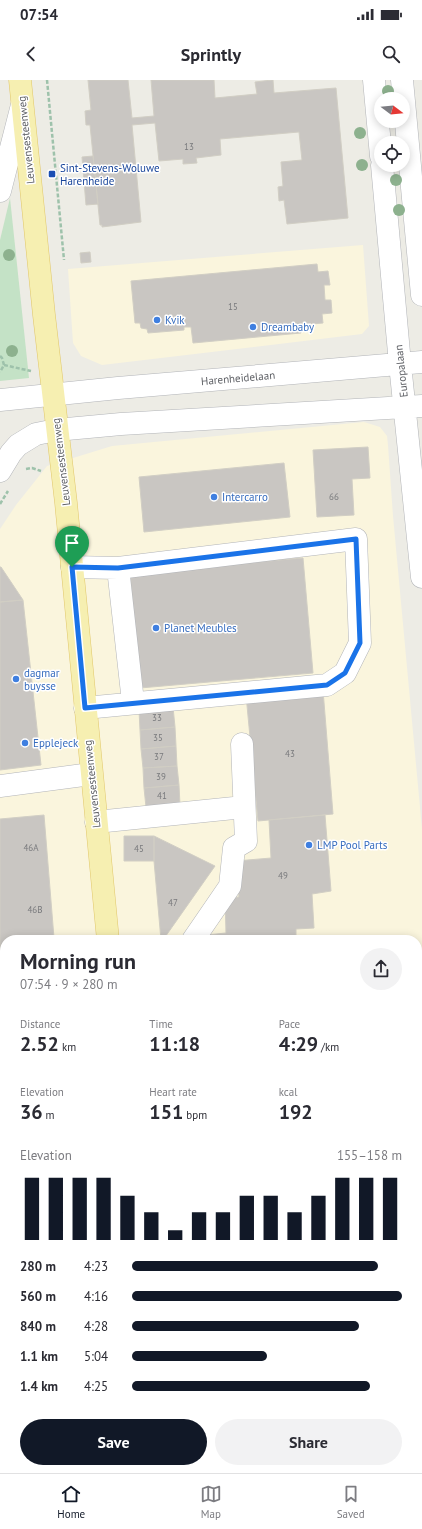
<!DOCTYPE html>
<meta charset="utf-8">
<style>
body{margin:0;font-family:"PT Sans",sans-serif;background:#f2f2f3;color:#2b2b33;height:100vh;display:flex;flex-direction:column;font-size:15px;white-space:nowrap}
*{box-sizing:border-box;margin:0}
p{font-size:13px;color:#7c7c81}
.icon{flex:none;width:22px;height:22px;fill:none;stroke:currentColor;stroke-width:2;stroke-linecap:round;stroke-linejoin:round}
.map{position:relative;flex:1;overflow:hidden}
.panel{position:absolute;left:0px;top:855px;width:422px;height:538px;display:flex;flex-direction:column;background:#fff;border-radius:16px 16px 0 0;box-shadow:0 2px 10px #0003}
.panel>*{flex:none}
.needle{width:26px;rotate:106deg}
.fabs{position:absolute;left:374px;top:12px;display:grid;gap:8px}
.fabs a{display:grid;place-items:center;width:36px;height:36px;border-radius:50%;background:#fff;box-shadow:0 2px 10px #0003;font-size:20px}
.pin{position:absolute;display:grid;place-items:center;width:34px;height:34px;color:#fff;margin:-41px -17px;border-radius:50% 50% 50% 0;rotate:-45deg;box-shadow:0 0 4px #0007}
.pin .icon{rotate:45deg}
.round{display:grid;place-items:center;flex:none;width:42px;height:42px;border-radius:21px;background:#f2f2f3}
.overview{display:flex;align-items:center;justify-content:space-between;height:68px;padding:0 20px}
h1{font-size:22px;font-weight:700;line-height:30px}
.stats{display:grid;grid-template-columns:repeat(3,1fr);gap:6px;height:68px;padding:4px 20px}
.stats div{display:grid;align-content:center}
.stats b{font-size:20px;font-weight:700}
.stats small{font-size:11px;font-weight:400}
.stats p{font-size:11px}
.chart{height:112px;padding:8px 20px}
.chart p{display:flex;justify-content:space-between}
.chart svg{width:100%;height:72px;margin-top:4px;stroke:#111827;stroke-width:6}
.cta{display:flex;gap:8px;margin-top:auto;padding:8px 20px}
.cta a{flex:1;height:46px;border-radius:24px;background:#111827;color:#fff;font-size:16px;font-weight:700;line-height:46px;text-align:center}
.cta a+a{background:#f2f2f3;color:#2b2b33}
ul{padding:0 20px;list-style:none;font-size:13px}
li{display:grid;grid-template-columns:64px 48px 1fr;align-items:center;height:30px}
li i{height:10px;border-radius:5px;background:#111827}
.status{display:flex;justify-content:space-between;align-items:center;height:28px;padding:0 20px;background:#fff;direction:ltr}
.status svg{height:11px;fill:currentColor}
header{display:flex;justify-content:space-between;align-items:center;height:52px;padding:0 20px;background:#fff;font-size:18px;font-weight:700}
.dock{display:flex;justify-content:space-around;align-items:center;height:56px;border-top:1px solid #e1e1e2;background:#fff;font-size:11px;color:#7c7c81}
.dock a{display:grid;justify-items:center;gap:2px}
.dock .active{color:#111827}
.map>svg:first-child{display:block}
.commercial{fill:#faf5dd}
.green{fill:#c4e2c6}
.building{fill:#c9c6c2;stroke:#d1cec4}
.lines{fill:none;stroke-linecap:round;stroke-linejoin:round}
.minor-casing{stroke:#b2b4b8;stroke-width:23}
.major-casing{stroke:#e1c76a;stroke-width:23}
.path{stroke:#9ec2ab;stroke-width:2.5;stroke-dasharray:4 2;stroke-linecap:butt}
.minor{stroke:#fff;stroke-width:22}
.major{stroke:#f6efb1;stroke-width:22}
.tree{fill:#8db18e}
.route-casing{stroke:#fff;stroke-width:8}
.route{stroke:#1a73e8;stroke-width:5}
.transit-dot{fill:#1a4fb4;stroke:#fff;stroke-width:1.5}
.shop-dot{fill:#3f7fe0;stroke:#fff;stroke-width:1.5}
.labels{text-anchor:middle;stroke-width:3;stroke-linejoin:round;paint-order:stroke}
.number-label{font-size:9px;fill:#78797c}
.street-label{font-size:11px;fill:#5d5f64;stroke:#fff}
.transit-label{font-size:11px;fill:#164399;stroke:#fff;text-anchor:start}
.shop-label{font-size:11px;fill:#366cbe;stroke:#fff;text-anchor:start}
</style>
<div class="status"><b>07:54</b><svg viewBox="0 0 49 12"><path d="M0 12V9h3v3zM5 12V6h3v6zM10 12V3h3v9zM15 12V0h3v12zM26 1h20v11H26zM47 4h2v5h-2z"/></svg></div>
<header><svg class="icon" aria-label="back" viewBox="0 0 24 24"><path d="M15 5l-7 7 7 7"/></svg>Sprintly<svg class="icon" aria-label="search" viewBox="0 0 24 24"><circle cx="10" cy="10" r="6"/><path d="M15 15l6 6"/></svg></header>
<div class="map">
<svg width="422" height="1393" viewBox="0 0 422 1393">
<rect width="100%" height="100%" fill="#edece5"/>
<!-- commercial -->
<path class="commercial" d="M 363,165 L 369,246 L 362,254 L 102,285 L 81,276 L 73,263 L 68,189 Z
M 364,342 L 380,347 L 387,356 L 388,365 L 393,436 L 422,749 L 422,1335 L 417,1336 L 417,860 L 5,860 L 5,1388 L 0,1393 L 0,449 L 16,425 L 47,386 L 112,366 Z"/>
<!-- green -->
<path class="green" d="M 10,118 L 29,298 L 0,301 L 0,160 Z"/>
<!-- building -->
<path class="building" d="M 88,0 L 128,0 L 132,38 L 154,36 L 151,0 L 214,0 L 215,18 L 257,14 L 255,2 L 272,0 L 273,0 L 274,13 L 336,8 L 348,138 L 287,144 L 284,120 L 279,121 L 278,107 L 283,106 L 281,82 L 302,80 L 299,52 L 220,59 L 221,75 L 196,78 L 197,83 L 183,84 L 183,79 L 159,81 L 155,43 L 132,45 L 141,142 L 102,147 L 102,145 L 100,145 L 90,45 L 86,45 L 85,31 L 91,30 Z
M 93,76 L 98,124 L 86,125 L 82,77 Z
M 90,172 L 91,182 L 81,183 L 80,173 Z
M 317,184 L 318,192 L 328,191 L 330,205 L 324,205 L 325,220 L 331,220 L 332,233 L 322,234 L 323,243 L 300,245 L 301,253 L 193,263 L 191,247 L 184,247 L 184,250 L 148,253 L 147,249 L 141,248 L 140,243 L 135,243 L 131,201 Z
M 368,367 L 370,398 L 352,399 L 354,435 L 317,437 L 313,370 Z
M 284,383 L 290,437 L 144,452 L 139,397 Z
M 303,478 L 313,593 L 140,608 L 130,493 Z
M 0,487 L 1,487 L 23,520 L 0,522 Z
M 23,520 L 41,685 L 0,690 L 0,522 Z
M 323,610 L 333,734 L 258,741 L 246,615 Z
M 173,627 L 175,647 L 140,650 L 139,630 Z
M 175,647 L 176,666 L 141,669 L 140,650 Z
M 176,666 L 177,686 L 143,688 L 141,669 Z
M 177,686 L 179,705 L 144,708 L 143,688 Z
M 179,705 L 180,725 L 146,727 L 144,708 Z
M 44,735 L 54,858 L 35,860 L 5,860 L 5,980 L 0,980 L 0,739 Z
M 325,735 L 331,811 L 312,814 L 314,848 L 296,849 L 296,860 L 206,860 L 206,855 L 226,853 L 225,818 L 239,817 L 236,781 L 271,778 L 269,740 Z
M 124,756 L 154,756 L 154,781 L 124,781 Z
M 154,756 L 215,786 L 163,860 L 161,860 L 154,781 Z
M 417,998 L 422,998 L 422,1071 L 417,1071 Z
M 0,1066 L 5,1066 L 5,1184 L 0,1185 Z
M 417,1136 L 422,1136 L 422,1190 L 417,1191 Z
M 422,1190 L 422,1335 L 417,1336 L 417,1191 Z
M 0,1297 L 5,1297 L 5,1388 L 111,1388 L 111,1393 L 0,1393 Z
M 207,1388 L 247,1388 L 248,1393 L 208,1393 Z"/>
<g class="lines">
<!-- minor casing -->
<g class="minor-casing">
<path id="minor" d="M 374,0 L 381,76
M 402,0 L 422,215
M 382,85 L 400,284 L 422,497
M 0,111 L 22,25
M 0,320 L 118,308 L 422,282
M 0,391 L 11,373 L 18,365 L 36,354 L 56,350 L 121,344 L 422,326
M 72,487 L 118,488 L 133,622
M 85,628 L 327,605 L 345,593 L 360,563 L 356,459 L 118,488
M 0,706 L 91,694
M 96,742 L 244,727
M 193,860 L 230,806 L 234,768 L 246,761 L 242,664
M 0,1023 L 5,1023
M 0,1199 L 5,1199
M 0,1284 L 5,1284"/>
</g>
<!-- major casing -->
<g class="major-casing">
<path id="major" d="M 20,0 L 44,235 L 66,423 L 108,860
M 160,1388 L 161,1393"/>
</g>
<!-- path -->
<path class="path" d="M 47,0 L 64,180
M 0,276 L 2,278 L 4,285 L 0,292
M 4,285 L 31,291
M 26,389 L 32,388 L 41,391
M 0,424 L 8,411"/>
<!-- minor -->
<use href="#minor" class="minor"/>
<!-- major -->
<use href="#major" class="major"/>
</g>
<!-- trees -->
<g class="tree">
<circle cx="388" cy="11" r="6"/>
<circle cx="360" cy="53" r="6"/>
<circle cx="362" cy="85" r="6"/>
<circle cx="396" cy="100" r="6"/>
<circle cx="399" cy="130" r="6"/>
<circle cx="9" cy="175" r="6"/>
<circle cx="12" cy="271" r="6"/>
</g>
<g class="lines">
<!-- route casing -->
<g class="route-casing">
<path id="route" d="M 356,459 L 360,563 L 345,593 L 327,605 L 85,628 L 72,487 L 118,488 Z"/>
</g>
<!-- route -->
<use href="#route" class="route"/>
</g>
<!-- markers -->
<rect class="transit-dot" x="48" y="90" width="8" height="8" rx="2"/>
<g class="shop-dot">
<circle cx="157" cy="240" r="4"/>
<circle cx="253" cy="247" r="4"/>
<circle cx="214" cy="417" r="4"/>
<circle cx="156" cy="548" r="4"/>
<circle cx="16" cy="599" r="4"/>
<circle cx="25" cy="663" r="4"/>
<circle cx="309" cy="765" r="4"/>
</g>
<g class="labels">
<!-- number labels -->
<g class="number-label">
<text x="189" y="70">13</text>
<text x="233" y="230">15</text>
<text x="334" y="420">66</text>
<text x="157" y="641">33</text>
<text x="158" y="661">35</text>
<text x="290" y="677">43</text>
<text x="159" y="680">37</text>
<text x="161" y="700">39</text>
<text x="162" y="719">41</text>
<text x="31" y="771">46A</text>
<text x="139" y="772">45</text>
<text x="283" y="799">49</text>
<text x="173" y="826">47</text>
<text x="35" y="833">46B</text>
</g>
<!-- street labels -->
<g class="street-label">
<text transform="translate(26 60) rotate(-96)" y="4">Leuvensesteenweg</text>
<text transform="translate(401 291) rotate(-96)" y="4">Europalaan</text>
<text transform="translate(238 298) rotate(-5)" y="4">Harenheidelaan</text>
<text transform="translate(61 382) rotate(-97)" y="4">Leuvensesteenweg</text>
<text transform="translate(92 704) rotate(-96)" y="4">Leuvensesteenweg</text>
</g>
<!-- transit labels -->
<g class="transit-label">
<text x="60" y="92">Sint-Stevens-Woluwe<tspan x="60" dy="13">Harenheide</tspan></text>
</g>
<!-- shop labels -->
<g class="shop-label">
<text x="165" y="244">Kvik</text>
<text x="261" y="251">Dreambaby</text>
<text x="222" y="421">Intercarro</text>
<text x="164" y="552">Planet Meubles</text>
<text x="24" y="597">dagmar<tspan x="24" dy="13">buysse</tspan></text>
<text x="33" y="667">Epplejeck</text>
<text x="317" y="769">LMP Pool Parts</text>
</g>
</g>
</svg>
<div class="fabs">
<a><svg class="needle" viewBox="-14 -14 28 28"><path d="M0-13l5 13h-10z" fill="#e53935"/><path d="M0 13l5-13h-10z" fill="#7c7c81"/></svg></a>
<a><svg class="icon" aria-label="locate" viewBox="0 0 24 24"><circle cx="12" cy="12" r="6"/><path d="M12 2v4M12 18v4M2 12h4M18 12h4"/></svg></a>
</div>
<div class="pin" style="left:72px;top:487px;background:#1e9e55"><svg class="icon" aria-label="arrive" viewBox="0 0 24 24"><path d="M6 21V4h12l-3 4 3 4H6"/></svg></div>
<section class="panel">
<div class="overview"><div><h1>Morning run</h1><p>07:54 · 9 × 280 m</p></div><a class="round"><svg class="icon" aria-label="share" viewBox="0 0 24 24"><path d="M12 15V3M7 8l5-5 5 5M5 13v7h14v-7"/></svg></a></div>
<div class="stats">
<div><p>Distance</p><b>2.52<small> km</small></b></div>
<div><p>Time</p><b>11:18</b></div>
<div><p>Pace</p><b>4:29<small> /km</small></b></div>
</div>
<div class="stats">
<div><p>Elevation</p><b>36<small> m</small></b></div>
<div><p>Heart rate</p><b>151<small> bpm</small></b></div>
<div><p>kcal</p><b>192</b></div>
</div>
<div class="chart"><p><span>Elevation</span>155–158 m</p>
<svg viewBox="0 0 160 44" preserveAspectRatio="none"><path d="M5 44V6M15 44V6M25 44V6M35 44V6M45 44V17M55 44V27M65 44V38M75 44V27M85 44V27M95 44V17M105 44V17M115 44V27M125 44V17M135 44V6M145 44V6M155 44V6"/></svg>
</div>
<ul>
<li><b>280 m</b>4:23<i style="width:91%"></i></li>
<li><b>560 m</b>4:16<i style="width:100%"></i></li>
<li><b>840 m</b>4:28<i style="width:84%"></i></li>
<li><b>1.1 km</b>5:04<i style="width:50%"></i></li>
<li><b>1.4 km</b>4:25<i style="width:88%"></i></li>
</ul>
<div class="cta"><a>Save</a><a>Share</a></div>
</section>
</div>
<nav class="dock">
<a class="active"><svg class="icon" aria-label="home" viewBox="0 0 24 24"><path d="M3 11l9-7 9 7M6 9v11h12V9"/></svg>Home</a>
<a><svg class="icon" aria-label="map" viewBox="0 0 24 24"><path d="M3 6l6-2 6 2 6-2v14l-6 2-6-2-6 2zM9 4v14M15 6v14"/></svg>Map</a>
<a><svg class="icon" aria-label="saved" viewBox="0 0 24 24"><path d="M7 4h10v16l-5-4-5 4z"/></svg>Saved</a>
</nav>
